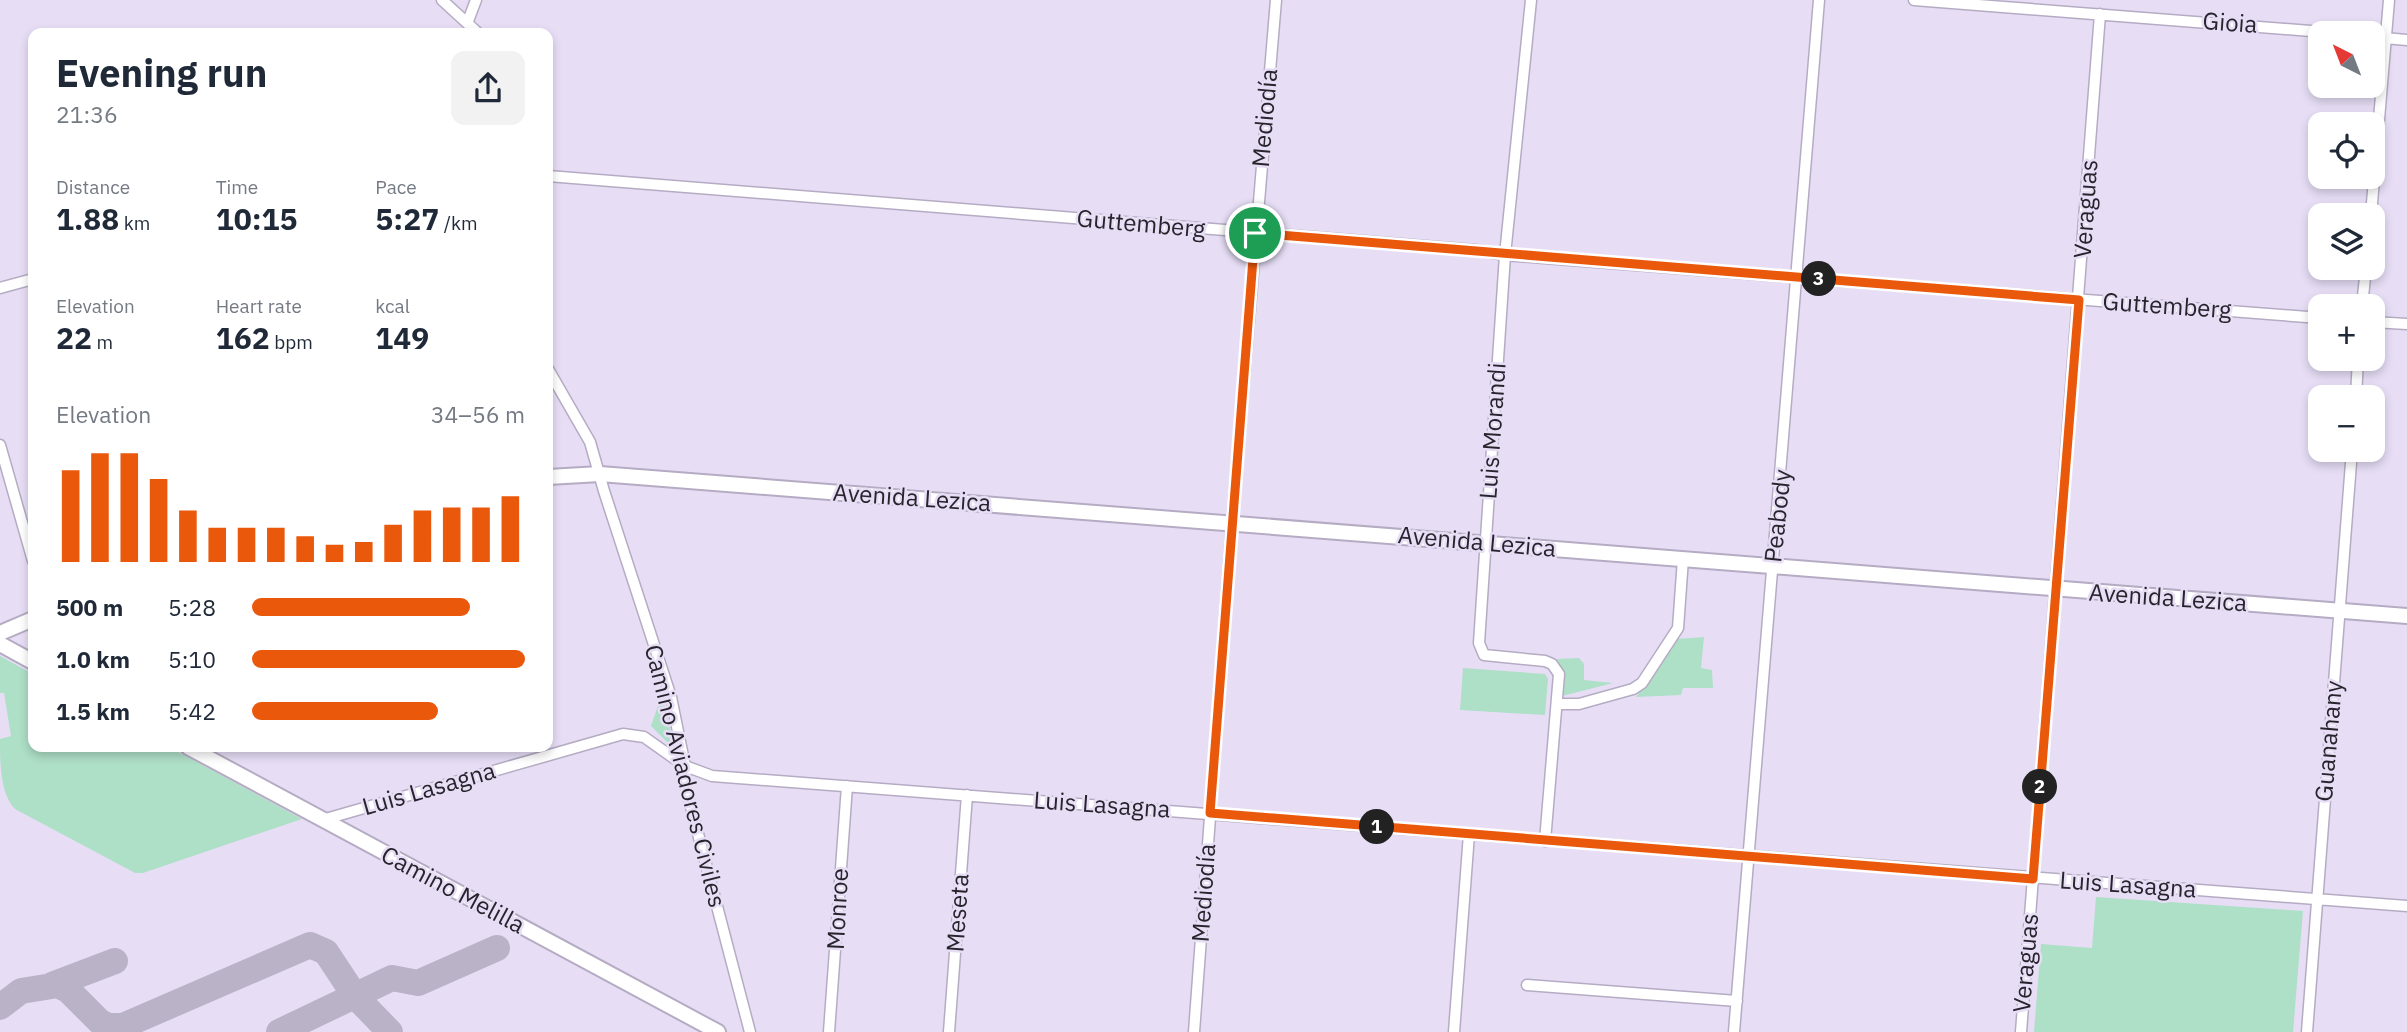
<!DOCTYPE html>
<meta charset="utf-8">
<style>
body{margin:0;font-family:"IBM Plex Sans",sans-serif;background:#f2f2f3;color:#1f2937;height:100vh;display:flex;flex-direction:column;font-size:26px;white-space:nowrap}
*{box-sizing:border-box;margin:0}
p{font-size:23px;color:#747a83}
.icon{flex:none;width:38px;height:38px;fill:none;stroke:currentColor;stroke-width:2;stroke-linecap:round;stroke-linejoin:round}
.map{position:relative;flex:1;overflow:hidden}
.side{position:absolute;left:28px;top:28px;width:525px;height:724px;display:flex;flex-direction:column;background:#fff;border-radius:14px;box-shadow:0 4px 10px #0003}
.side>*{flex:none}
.needle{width:46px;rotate:318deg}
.fabs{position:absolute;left:2308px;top:21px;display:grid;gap:14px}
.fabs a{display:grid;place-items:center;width:77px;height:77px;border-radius:14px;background:#fff;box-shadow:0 4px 10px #0003;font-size:35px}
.pin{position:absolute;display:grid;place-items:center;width:60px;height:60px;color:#fff;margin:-30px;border:4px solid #fff;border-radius:50%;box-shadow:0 2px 7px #0007}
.km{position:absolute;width:35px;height:35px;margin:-18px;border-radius:50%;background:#222;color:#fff;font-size:19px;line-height:35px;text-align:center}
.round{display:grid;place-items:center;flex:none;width:74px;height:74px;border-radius:14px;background:#f2f2f3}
.overview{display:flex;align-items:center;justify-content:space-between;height:119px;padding:0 28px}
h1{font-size:38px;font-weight:800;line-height:52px}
.figures{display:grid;grid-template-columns:repeat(3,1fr);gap:10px;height:119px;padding:7px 28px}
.figures div{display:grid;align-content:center}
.figures b{font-size:30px;font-weight:800}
.figures small{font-size:19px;font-weight:400}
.figures p{font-size:19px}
.chart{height:196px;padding:14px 28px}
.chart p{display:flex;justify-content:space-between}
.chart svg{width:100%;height:126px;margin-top:7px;stroke:#ea580c;stroke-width:6}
ul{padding:0 28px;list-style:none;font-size:23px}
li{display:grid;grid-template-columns:112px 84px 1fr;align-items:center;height:52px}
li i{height:18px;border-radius:9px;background:#ea580c}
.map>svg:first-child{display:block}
.green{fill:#aedfc7}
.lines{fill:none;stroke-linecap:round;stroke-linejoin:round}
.taxiway{stroke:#bab2c6;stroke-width:26}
.street-casing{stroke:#b5acc3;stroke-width:13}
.secondary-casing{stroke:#b5acc3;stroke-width:18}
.street{stroke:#fff;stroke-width:10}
.secondary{stroke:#fff;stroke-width:14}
.route-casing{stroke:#fff;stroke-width:14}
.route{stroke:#ea580c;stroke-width:9}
.labels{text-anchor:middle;stroke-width:5;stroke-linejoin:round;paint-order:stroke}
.street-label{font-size:24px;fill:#28242d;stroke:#e7def6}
</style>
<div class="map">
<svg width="2407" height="1032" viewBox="0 0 2407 1032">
<rect width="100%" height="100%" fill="#e7def6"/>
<!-- green -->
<path class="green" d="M 1704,637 L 1701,668 L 1712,670 L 1713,688 L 1683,688 L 1681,695 L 1636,697 L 1677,639 Z
M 0,656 L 33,674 L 33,747 L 169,747 L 302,819 L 143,873 L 135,873 L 15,809 C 0,794 0,762 0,739 L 11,736 L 4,693 L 0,693 Z
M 1579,658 L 1584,664 L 1584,680 L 1613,683 L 1562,696 L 1557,659 Z
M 1463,668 L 1545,674 L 1548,679 L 1545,715 L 1460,710 Z
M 662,694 L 675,750 L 651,726 Z
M 2096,897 L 2303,911 L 2293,1032 L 2034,1032 L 2041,944 L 2092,948 Z"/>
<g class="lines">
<!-- taxiway -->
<path class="taxiway" d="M 52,985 L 115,961
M 0,1007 L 21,991 L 58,985 L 68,990 L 110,1032
M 100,1022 L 108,1026 L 123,1026 L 310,945 L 326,952 L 355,996 L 390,1032
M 279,1032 L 392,978 L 418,983 L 497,948"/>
<!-- street casing -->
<g class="street-casing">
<path id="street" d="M 442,0 L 478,33
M 1531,0 L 1505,255 L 1479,643 L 1484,655 L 1545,661 L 1552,664 L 1559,674 L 1545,841
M 1914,0 L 2336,33
M 468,21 L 476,0
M 2373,37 L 2407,40
M 548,176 L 1475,250 L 1505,255 L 2320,318
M 2371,215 L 2389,0
M 0,288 L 33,279
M 2362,306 L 2366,268
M 2373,322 L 2407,324
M 548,369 L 590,442 L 604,491 L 671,697 L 685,766 L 686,788 L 750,1032
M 2356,397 L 2358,359
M 0,445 L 33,561
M 1557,704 L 1579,704 L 1633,689 L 1642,683 L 1678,628 L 1683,559
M 322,820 L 623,734 L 644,737 L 685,766 L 712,776 L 2407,906
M 1527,985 L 1737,1001
M 829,1032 L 847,786
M 949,1032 L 967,795
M 1194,1032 L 1232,522 L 1276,0
M 1454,1032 L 1469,834
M 1734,1032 L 1819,0
M 2021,1032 L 2100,14
M 2307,1032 L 2352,450"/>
</g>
<!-- secondary casing -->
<g class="secondary-casing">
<path id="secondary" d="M 548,477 L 600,474 L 2407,616
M 0,633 L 33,619
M 0,644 L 33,662
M 188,747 L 718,1032"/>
</g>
<!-- street -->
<use href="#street" class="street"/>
<!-- secondary -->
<use href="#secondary" class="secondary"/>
</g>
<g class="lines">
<!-- route casing -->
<g class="route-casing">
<path id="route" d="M 1255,233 L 2079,300 L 2033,879 L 1210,813 Z"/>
</g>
<!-- route -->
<use href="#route" class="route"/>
</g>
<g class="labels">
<!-- street labels -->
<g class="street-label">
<text transform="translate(2230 23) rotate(4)" y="8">Gioia</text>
<text transform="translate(1265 118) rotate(-85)" y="8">Mediodía</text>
<text transform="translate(2086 209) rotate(-86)" y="8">Veraguas</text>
<text transform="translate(1141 224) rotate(5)" y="8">Guttemberg</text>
<text transform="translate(2167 306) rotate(4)" y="8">Guttemberg</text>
<text transform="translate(1493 431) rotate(-86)" y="8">Luis Morandi</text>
<text transform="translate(912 498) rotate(4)" y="8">Avenida Lezica</text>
<text transform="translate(1778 516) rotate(-84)" y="8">Peabody</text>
<text transform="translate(1477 542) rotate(5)" y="8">Avenida Lezica</text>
<text transform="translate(2168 598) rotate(4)" y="8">Avenida Lezica</text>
<text transform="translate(2329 741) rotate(-85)" y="8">Guanahany</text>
<text transform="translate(685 776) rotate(76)" y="8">Camino Aviadores Civiles</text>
<text transform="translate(429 789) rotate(-16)" y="8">Luis Lasagna</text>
<text transform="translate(1102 805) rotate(4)" y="8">Luis Lasagna</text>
<text transform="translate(2128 885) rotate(4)" y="8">Luis Lasagna</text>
<text transform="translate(453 890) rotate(28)" y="8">Camino Melilla</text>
<text transform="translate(1204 893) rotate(-86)" y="8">Mediodía</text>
<text transform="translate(838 909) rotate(-87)" y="8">Monroe</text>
<text transform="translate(958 913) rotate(-86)" y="8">Meseta</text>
<text transform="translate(2026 963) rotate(-85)" y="8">Veraguas</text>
</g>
</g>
</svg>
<div class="fabs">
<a><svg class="needle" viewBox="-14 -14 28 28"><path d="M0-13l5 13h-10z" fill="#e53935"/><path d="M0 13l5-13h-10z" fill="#747a83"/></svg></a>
<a><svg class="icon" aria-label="locate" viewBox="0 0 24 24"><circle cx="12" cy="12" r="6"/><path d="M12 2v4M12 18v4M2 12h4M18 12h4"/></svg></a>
<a><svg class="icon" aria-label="layers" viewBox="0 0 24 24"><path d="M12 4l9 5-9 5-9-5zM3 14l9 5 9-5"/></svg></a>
<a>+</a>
<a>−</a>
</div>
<div class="pin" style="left:1255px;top:233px;background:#1e9e55"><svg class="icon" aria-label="arrive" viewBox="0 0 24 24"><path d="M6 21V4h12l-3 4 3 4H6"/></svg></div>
<b class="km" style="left:1377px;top:827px">1</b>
<b class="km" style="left:2040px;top:787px">2</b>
<b class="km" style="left:1819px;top:279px">3</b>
<section class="side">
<div class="overview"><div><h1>Evening run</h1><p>21:36</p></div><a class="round"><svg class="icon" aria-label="share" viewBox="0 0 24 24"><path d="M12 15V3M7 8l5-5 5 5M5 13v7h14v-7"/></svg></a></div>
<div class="figures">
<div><p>Distance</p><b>1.88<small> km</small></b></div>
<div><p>Time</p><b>10:15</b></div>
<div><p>Pace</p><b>5:27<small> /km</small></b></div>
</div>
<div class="figures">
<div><p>Elevation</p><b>22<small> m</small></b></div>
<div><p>Heart rate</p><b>162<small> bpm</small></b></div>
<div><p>kcal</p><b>149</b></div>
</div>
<div class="chart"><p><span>Elevation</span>34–56 m</p>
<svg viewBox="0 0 160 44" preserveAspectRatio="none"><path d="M5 44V12M15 44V6M25 44V6M35 44V15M45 44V26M55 44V32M65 44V32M75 44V32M85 44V35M95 44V38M105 44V37M115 44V31M125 44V26M135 44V25M145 44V25M155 44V21"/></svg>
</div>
<ul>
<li><b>500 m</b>5:28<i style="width:80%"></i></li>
<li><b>1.0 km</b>5:10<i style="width:100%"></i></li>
<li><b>1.5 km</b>5:42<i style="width:68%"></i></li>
</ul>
</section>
</div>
